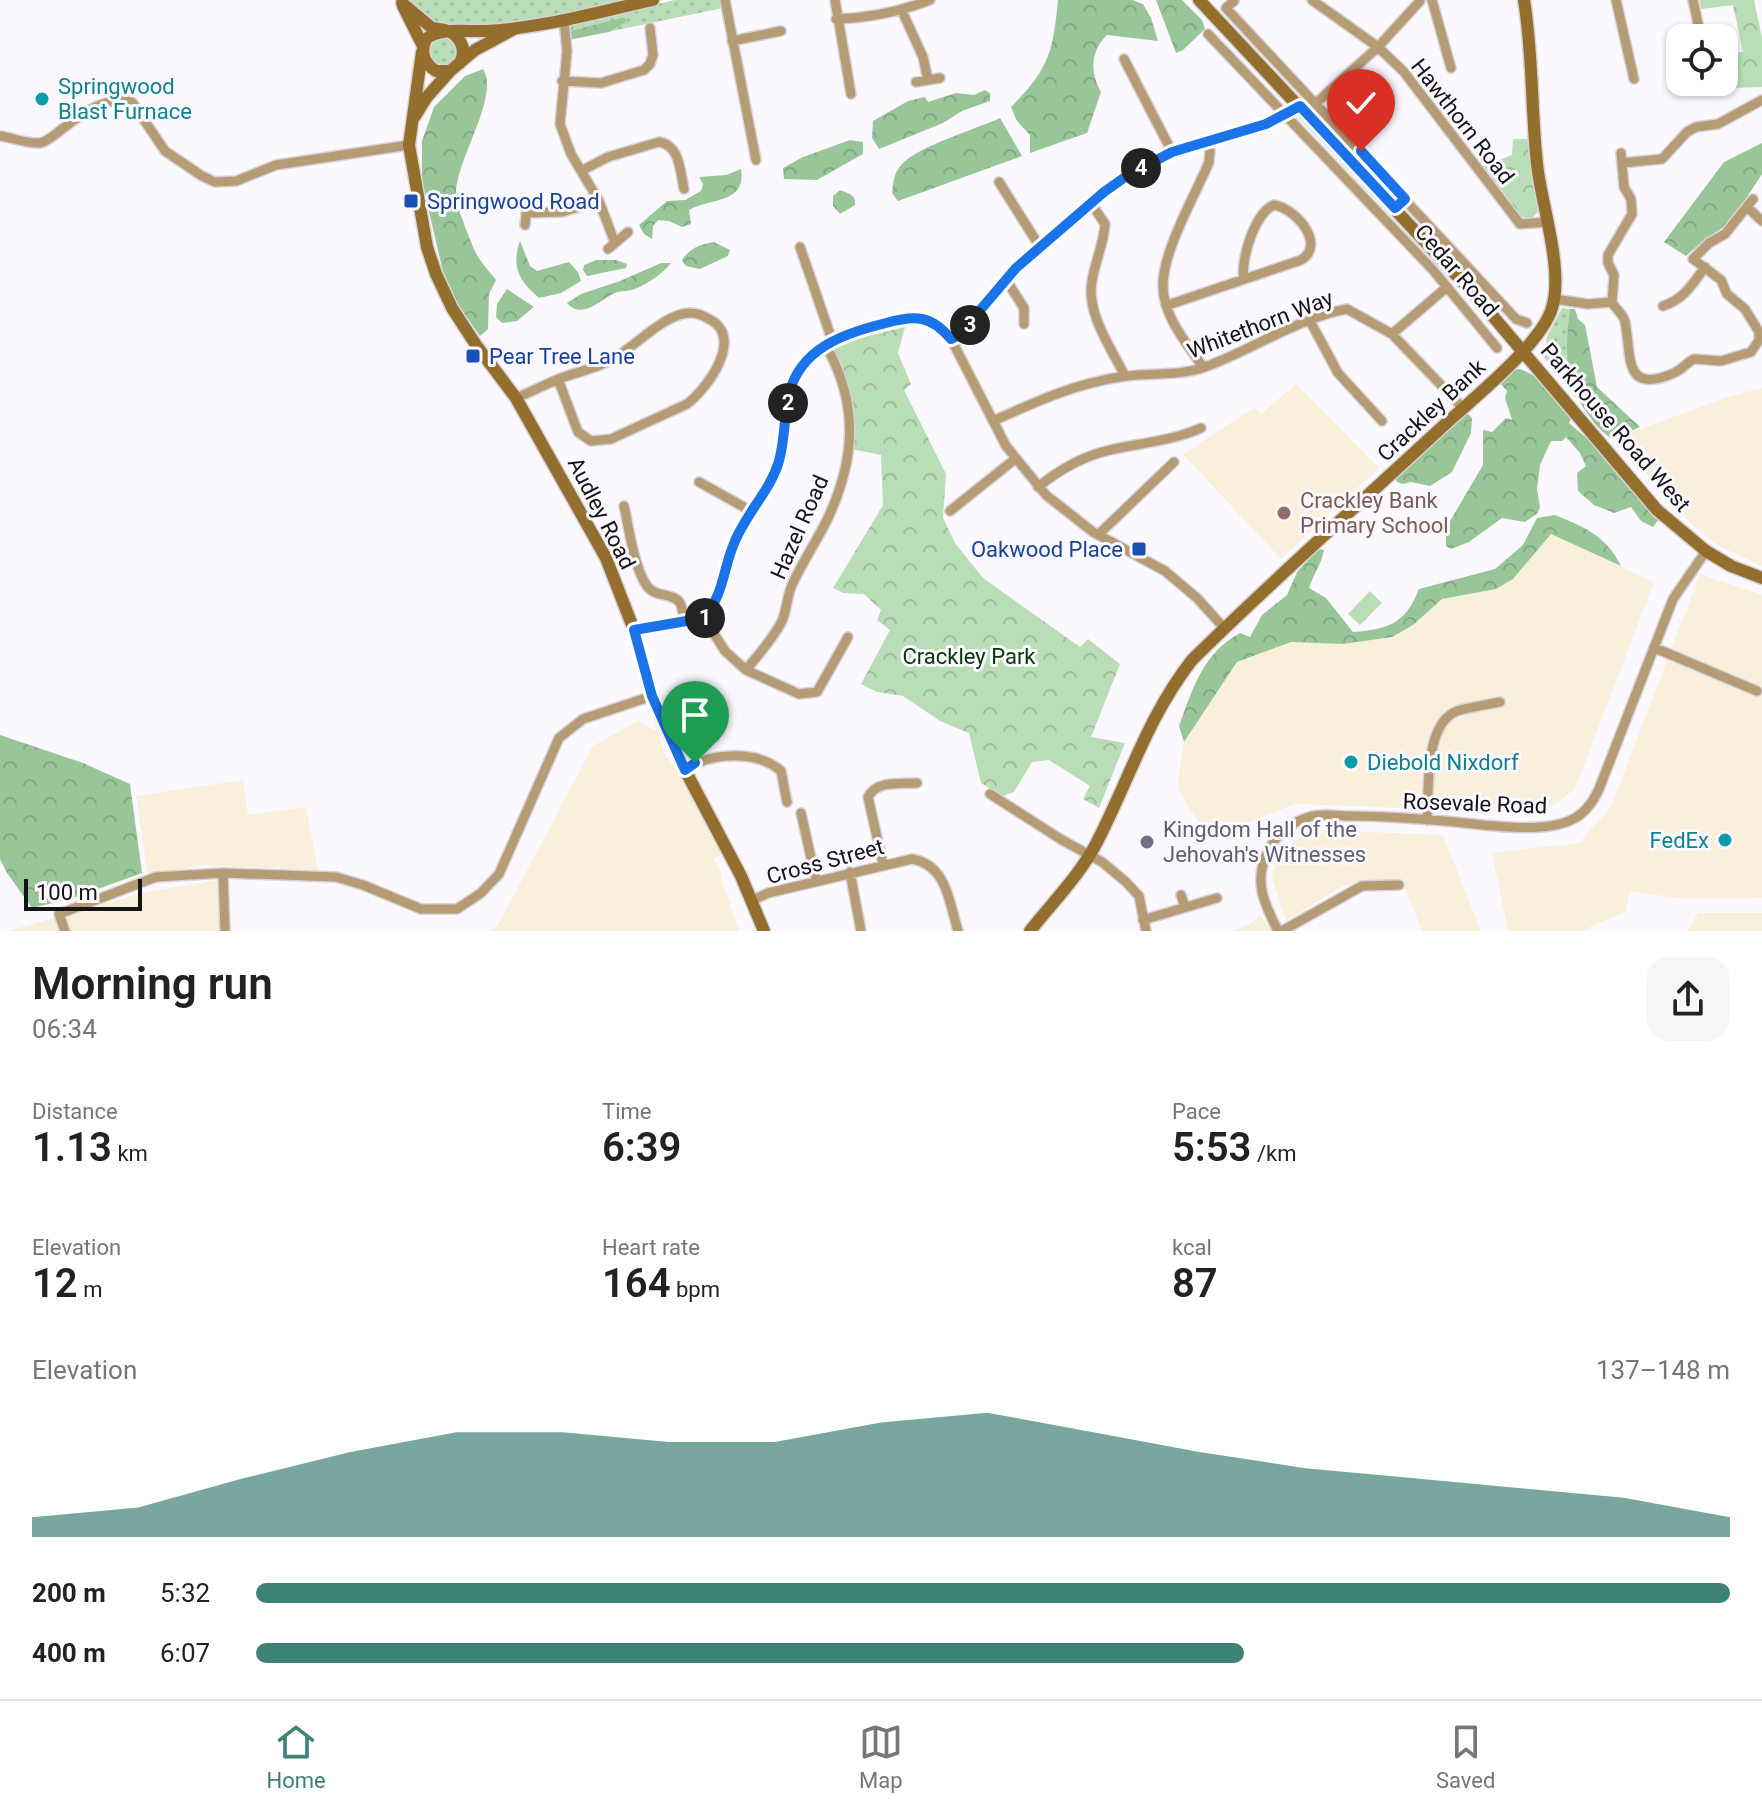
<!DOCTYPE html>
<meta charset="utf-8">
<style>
body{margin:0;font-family:Roboto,sans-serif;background:#f6f6f6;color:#222;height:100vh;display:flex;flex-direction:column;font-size:30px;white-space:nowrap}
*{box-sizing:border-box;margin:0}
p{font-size:26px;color:#767676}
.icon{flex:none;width:44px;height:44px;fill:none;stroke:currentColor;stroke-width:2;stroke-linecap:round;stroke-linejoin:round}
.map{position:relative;height:931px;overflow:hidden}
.drawer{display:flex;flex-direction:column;background:#fff;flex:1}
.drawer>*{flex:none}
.fabs{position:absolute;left:1666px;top:24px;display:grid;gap:16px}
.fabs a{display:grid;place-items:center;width:72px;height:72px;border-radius:16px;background:#fff;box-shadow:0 2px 6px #0004;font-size:40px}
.scale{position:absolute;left:24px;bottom:20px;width:118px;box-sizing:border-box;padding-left:8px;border:4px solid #141315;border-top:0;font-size:22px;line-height:28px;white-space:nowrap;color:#141315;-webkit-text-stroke:6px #fcf8ff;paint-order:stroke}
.pin{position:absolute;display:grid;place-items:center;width:68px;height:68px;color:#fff;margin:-82px -34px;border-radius:50% 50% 50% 0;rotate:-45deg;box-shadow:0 0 8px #0007}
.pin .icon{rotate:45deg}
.km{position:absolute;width:40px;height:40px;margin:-20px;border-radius:50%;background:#222;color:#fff;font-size:22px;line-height:40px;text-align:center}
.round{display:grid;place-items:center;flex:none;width:84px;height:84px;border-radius:24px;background:#f6f6f6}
.summary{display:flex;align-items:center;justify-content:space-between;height:136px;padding:0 32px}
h1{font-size:44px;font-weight:600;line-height:60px}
.stats{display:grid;grid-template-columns:repeat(3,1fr);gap:12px;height:136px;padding:8px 32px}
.stats div{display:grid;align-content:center}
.stats b{font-size:40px;font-weight:600}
.stats small{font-size:22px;font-weight:400}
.stats p{font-size:22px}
.chart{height:224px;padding:16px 32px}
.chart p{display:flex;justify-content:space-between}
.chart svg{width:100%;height:144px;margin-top:8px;fill:#3e8276;opacity:.7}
ul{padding:0 32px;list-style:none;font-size:26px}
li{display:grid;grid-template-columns:128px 96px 1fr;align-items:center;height:60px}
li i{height:20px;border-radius:10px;background:#3e8276}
.tab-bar{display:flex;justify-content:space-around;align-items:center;height:112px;border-top:2px solid #e0e0e0;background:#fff;font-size:22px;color:#767676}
.tab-bar a{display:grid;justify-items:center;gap:4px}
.tab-bar .active{color:#3e8276}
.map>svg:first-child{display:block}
.industrial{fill:#f8f0da}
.education{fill:#faefda}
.grass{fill:url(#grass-dots)}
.forest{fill:url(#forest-crowns)}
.park{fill:url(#park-crowns)}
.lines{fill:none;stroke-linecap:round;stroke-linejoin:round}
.street-casing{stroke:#d7d3da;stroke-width:12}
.secondary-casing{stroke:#d7d3da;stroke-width:15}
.street{stroke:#b69c74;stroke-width:9}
.secondary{stroke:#946e2c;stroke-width:12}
.route-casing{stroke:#fff;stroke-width:16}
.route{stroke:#1a73e8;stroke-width:10}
.culture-dot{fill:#0f9aa8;stroke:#fcf8ff;stroke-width:3}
.transit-dot{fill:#1a4fb4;stroke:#fcf8ff;stroke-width:3}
.education-dot{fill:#8d6e63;stroke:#fcf8ff;stroke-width:3}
.worship-dot{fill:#6b7280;stroke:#fcf8ff;stroke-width:3}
.labels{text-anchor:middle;stroke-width:6;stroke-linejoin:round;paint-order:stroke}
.culture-label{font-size:22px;fill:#0d838f;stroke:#fcf8ff;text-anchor:start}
.street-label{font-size:22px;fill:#141315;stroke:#fcf8ff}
.transit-label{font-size:22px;fill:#164399;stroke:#fcf8ff;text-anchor:start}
.education-label{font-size:22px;fill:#785e54;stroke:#fcf8ff;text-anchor:start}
.park-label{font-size:22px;fill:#03360a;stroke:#fcf8ff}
.worship-label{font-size:22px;fill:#5b616d;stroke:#fcf8ff;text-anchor:start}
</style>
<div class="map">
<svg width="1762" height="931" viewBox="0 0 1762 931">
<defs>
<pattern id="grass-dots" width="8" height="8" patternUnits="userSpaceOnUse" patternTransform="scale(2)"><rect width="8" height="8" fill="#b8ddb7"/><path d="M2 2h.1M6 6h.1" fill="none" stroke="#9dbd9c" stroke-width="1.8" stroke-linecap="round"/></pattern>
<pattern id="forest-crowns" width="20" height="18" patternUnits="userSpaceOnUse" patternTransform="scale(2)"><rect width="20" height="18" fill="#99c699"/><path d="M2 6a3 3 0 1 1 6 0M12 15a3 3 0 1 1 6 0" fill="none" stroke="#83a983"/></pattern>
<pattern id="park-crowns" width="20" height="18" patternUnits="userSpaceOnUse" patternTransform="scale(2)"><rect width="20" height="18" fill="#b8ddb7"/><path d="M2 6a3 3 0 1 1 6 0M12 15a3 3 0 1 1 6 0" fill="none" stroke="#9dbd9c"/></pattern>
</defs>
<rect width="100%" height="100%" fill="#fcf8ff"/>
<!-- industrial -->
<path class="industrial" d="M 1762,388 L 1762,566 L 1719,546 L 1695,527 L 1675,508 L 1678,500 L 1670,490 L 1659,488 L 1613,439 L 1728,397 Z
M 1551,534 L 1654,582 L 1575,789 L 1543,813 L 1294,804 L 1209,839 L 1177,788 L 1184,742 L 1237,662 L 1291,642 L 1343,644 L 1413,625 L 1442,599 L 1496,589 L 1513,579 Z
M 1700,574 L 1762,595 L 1762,898 L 1684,899 L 1630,891 L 1625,912 L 1581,931 L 1508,931 L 1492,853 L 1579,843 L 1611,807 Z
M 638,721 L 658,732 L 664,753 L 682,777 L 723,853 L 714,859 L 722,876 L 721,878 L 739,931 L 490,931 L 498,925 L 593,746 Z
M 243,780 L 248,815 L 306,807 L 318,870 L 202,865 L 148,876 L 136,796 Z
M 1319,830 L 1443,835 L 1481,931 L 1422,931 L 1403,883 L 1375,880 L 1343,886 L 1286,921 L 1272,877 L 1276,861 L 1293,842 Z
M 217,880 L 220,931 L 8,931 L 147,892 Z
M 1698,913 L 1762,913 L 1762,931 L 1688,931 Z
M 1261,915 L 1271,931 L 1232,931 L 1250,924 Z"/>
<!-- education -->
<path class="education" d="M 1296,384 L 1379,468 L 1281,559 L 1183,454 L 1255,407 L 1261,414 Z"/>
<!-- grass -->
<path class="grass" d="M 408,0 L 625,0 L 505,26 L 448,26 L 434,23 Z
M 675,0 L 722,0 L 723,8 L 569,40 L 569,29 L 573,24 Z
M428 51a15 15 0 1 1 30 0a15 15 0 1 1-30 0Z
M 1562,308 L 1570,309 C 1565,339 1568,369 1576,398 L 1543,356 L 1547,337 Z"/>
<!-- forest -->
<path class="forest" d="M 1058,0 L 1132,0 L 1143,4 L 1151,18 L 1158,41 L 1107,35 C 1090,51 1090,73 1101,92 L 1087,133 L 1030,153 L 1030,135 L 1017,121 L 1011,107 C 1049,69 1053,52 1058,0 Z
M 1156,0 L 1182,0 L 1202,20 L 1205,29 L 1183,50 L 1176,53 Z
M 621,18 L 625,18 L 626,22 L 609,32 L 572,39 L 571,31 Z
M 483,69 C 501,96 454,162 456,196 C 457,208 471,243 477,255 C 482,264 490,272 496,280 L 489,294 L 488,329 L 480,336 L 453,298 L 443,272 L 422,181 L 422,141 L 434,107 L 465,76 Z
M 985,90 L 990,93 L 990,101 L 962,111 L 943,123 L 879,149 L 872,138 L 873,121 L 908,101 L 925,97 L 928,102 L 956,93 L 974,95 Z
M 1000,118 L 1022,156 L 898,201 L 892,193 C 893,183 894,172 902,164 C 919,146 976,129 1000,118 Z
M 850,140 L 863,142 L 863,154 L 817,180 L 784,179 L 783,168 L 803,157 Z
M 1762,143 L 1762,174 L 1730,223 L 1705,239 L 1686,256 L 1664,242 L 1724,162 Z
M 741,169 C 747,204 710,198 689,210 L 691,224 L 682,227 L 669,221 L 658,220 L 653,226 L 652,239 L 644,234 L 639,225 L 667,201 L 685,200 L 701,191 L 703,184 L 699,177 L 726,175 Z
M 840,190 C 849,194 856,194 855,205 L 840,214 L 833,206 L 833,196 Z
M 520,241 L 530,266 L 537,271 L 569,262 L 578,272 L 581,281 L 561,293 L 539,298 C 519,281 511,267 520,241 Z
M 714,242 L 730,250 L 728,256 L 700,269 L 686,266 L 682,260 C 690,248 701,244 714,242 Z
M 596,260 L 616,260 L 627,264 L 626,268 L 587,276 L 583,270 L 584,265 Z
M 661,263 L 671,263 C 664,273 647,284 635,289 C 627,292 618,290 611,295 C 597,303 581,319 567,303 L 581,294 L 620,281 Z
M 507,289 L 534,307 L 517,321 L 502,323 L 496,317 L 497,304 Z
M 1570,309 L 1575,309 L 1578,319 L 1585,325 L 1597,387 L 1640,427 L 1613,439 C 1603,434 1596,425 1590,417 C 1565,385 1564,348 1570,309 Z
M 1520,369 L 1533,375 L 1572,418 L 1569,423 L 1598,448 L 1659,519 L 1653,527 L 1641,521 L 1631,507 L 1614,513 L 1594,505 L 1578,491 L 1577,473 L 1586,466 L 1580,453 L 1566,437 L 1562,441 L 1551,441 L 1540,465 L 1537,489 L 1540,507 L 1538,513 L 1525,522 L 1502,518 L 1469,542 L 1451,549 L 1446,546 L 1446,528 L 1483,465 L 1483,430 L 1492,432 L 1506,418 L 1512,420 L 1505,398 L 1507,391 L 1499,382 L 1514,370 Z
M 1465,411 L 1472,418 L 1471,433 L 1452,472 L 1430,486 L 1411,482 L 1403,484 L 1397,482 L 1395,477 Z
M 1555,515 C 1585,527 1607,537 1621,566 L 1551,534 L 1513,579 L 1496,589 L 1442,599 L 1413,625 L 1392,637 L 1343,644 L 1291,642 L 1237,662 L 1184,742 L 1179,726 C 1193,688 1203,653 1240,633 L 1250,637 L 1262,615 L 1287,595 L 1297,572 L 1318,549 L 1324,550 C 1322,563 1313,575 1309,588 L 1326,598 L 1353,632 C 1389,629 1405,624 1419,589 L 1495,569 L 1523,545 L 1537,518 Z
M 0,735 L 83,763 L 130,784 L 142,873 L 70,899 L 32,908 L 7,873 L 0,859 Z"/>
<!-- park -->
<path class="park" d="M 1700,0 L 1754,0 L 1762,38 L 1762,87 L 1702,89 L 1692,82 L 1724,82 L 1724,54 L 1743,52 L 1733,5 L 1701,9 Z
M 1513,139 L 1528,139 L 1538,204 L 1538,212 L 1530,220 L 1519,215 L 1483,166 L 1512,155 Z
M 905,327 L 898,353 L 911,384 L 904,390 L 946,474 L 943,518 L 955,543 L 983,578 L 1080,647 L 1088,639 L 1120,664 L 1091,737 L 1125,743 L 1099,808 L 1083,799 L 1090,786 L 1049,760 L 1032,762 L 1014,792 L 1003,796 L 981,783 L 969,733 L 940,721 L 903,696 L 877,692 L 861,684 L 890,630 L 877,620 L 881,610 L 864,594 L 843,593 L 833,588 L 883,505 L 881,455 L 851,449 L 852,427 L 832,350 L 845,341 Z
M 1370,591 L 1382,603 L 1360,625 L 1348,614 Z"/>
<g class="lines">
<!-- street casing -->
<g class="street-casing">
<path id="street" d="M 725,0 L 756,160
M 835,0 L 851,94
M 1312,0 L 1378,47 L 1404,72 L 1520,224 L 1547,222
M 1432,0 L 1451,68
M 1616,0 L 1634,79
M 1693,0 L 1701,38
M 1234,1 L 1226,8 L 1516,319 L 1527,323
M 902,11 L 923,57 L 928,80
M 836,19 C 870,18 899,12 930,0
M 564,20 L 567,51 L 560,124 L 571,154 L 599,201 L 615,243
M 1208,34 L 1433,270 L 1497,348
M 732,41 L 781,31
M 1124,59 L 1172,152
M 562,81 L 601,83 L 644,70 L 650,64 L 653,55 L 650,28
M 916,82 L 940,78
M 1316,103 L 1378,47 L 1420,1
M 1,136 C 13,138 28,144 40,143 C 46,142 52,137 57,133 C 78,117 103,95 132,102 L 165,151 L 202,176 L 215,182 L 236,181 L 276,165 L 409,145
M 1622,163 L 1662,159 L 1687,132 L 1696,127 L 1718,124 L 1762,100
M 583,170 L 608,157 L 659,142 C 680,145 680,171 684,189
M 999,182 L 1040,247
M 1091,203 L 1105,224 C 1104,243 1095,262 1092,281 C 1086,313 1111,348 1125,376
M 1747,207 L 1762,221
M 527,213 L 562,212 L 599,201
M 525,225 L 527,205
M 800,247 L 832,340
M 608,249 L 628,232
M 1005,278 L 1024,308 L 1024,324
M 1554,299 L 1588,304 L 1612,302 C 1615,309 1624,314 1625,322 C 1632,354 1622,396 1674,373 C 1682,370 1687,362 1694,359 L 1721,361 L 1751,352 L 1759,340 L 1759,332 L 1745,309 L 1727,294 L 1721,280 L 1693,259 L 1709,243 L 1725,234 L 1753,199
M 1612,302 L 1614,275 L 1608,263 L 1608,255 L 1632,214 L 1631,199 L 1624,187 L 1621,153
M 1168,305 L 1301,260 C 1327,244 1295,208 1274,205 C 1255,212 1240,261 1244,279
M 1663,306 C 1684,299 1692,285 1705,267
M 1310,321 L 1338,373 L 1382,421
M 1392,334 L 1447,287
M 951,339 L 971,324 L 1016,268 L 1104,192 L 1128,175 L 1172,152 L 1266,124 L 1300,106
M 1203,367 C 1187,344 1162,315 1163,284 C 1164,248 1195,196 1209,162 L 1210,151 L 1206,141
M 516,398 C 531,392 546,384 561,378 C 578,372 597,368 613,359 C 635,347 666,312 691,313 C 697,313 704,316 709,319 C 745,337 708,388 687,404 L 611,439 L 591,441 L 578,432 L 558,379
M 993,421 C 1035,402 1074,384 1120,377 C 1148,372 1177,377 1205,367 C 1250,351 1300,317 1347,309 L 1392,334 L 1463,408
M 699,482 L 751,511
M 1038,487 C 1059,470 1083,456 1110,450 C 1141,443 1172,441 1201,428
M 624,506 C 629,528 634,568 647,586 C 655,598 673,592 680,603 C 683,608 683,617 684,622
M 950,511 L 1015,459
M 1098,535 L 1174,462
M 704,618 L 725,651 L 746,670 L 799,694 L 817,692 L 848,637
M 634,630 L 704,618 L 716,603 L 722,590 L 733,545 L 751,511 L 773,478 L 780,457 L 790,392 L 797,375 L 808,360 L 832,340 L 851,332 L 908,317 L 934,323 L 951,339 L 1006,446 L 1046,495 L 1093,532 L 1165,571 L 1197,598 L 1225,629
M 1655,648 L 1757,691
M 746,670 C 758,655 773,639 782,621 C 787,609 787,596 792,585 C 802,563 816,542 827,520 C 856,459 859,403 825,344
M 685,770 C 711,752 757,750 781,771 L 787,802
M 990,794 L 1062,840 L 1102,862 L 1126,882 L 1139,896 L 1146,931
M 801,813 L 816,880
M 1427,820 C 1429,790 1424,724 1457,711 C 1470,707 1486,705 1500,702
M 883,864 L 868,797 C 877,780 900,784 917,783
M 850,872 L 861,931
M 223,873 L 225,931
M 1181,895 L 1185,907
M 751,901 L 768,893 L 912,859 C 947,865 949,902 958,931
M 1143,920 L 1217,898
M 65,931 L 59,914 L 156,877 L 223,873 L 336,877 L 363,885 L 421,909 L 457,909 L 481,893 L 499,874 L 559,738 L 583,719 L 652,696
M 1278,931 C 1264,903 1253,881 1268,851 C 1276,835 1292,822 1309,817 C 1321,813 1338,816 1351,816 C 1386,816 1421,819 1455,822 C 1488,825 1541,834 1571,820 C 1585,814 1593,802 1599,789 L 1673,599 L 1706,551
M 1282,931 L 1362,886 L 1399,885"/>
</g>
<!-- secondary casing -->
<g class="secondary-casing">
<path id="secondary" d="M 1199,0 L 1474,294 L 1657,510 L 1706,551 L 1731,566 L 1762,578
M 402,3 L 432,28 L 445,30
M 403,6 L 423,46
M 514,29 L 475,50 L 450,71 L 436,71 C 423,63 420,52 426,39 C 439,27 468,32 486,31 C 543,28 598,12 653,0
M 452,33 C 463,41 466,51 460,63
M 422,52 L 409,145 L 427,247 L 436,274 L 452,308 L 476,345 L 516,398 L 606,558 L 634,630 L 652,696 L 685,770 L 741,876 L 764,931
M 415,116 L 426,98 L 450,71
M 1030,931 C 1053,902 1080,875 1097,842 C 1130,778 1147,718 1192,660 C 1273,580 1358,505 1441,428 C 1471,400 1541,345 1552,308 C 1564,269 1541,204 1537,164 C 1531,109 1533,54 1524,0"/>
</g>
<!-- street -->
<use href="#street" class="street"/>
<!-- secondary -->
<use href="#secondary" class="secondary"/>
</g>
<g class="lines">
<!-- route casing -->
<g class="route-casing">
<path id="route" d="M 695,763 L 685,770 L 652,696 L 634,630 L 704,618 C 724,593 722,574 733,546 C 744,515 770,492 779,461 C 785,439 784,416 789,394 C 800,348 845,333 886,323 C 915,315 931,315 951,339 L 959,335 L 1016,268 L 1104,192 L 1128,175 L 1172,152 L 1266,124 L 1300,106 L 1395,208 L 1405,199 L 1361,151"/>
</g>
<!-- route -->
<use href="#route" class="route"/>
</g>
<!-- markers -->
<g class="culture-dot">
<circle cx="42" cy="99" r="8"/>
<circle cx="1351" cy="762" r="8"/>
<circle cx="1725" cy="840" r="8"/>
</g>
<g class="transit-dot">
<rect x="403" y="193" width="16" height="16" rx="4"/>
<rect x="465" y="348" width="16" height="16" rx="4"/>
<rect x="1131" y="541" width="16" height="16" rx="4"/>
</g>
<circle class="education-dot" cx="1284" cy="513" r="8"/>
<circle class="worship-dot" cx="1147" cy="842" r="8"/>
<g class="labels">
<!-- culture labels -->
<g class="culture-label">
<text x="58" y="94">Springwood<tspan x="58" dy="25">Blast Furnace</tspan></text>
<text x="1367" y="770">Diebold Nixdorf</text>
<text x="1709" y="848" text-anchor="end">FedEx</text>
</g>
<!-- street labels -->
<g class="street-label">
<text transform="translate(1463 121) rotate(52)" y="8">Hawthorn Road</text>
<text transform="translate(1457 270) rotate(49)" y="8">Cedar Road</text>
<text transform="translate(1260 324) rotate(-21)" y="8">Whitethorn Way</text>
<text transform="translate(1431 410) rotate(-43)" y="8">Crackley Bank</text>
<text transform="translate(1616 427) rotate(49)" y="8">Parkhouse Road West</text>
<text transform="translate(602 513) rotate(63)" y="8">Audley Road</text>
<text transform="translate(799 527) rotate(-66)" y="8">Hazel Road</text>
<text transform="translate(1475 803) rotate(2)" y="8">Rosevale Road</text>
<text transform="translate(825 861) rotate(-15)" y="8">Cross Street</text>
</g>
<!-- transit labels -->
<g class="transit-label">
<text x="427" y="209">Springwood Road</text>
<text x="489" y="364">Pear Tree Lane</text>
<text x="1123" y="557" text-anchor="end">Oakwood Place</text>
</g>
<!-- education labels -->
<g class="education-label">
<text x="1300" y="508">Crackley Bank<tspan x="1300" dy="25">Primary School</tspan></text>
</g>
<!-- park labels -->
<g class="park-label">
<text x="969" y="664">Crackley Park</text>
</g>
<!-- worship labels -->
<g class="worship-label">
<text x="1163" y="837">Kingdom Hall of the<tspan x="1163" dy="25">Jehovah's Witnesses</tspan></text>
</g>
</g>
</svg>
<div class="fabs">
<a><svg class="icon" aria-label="locate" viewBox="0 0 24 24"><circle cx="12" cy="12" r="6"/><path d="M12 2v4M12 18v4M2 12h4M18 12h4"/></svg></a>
</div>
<div class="scale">100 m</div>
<div class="pin" style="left:695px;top:763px;background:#1e9e55"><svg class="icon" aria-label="arrive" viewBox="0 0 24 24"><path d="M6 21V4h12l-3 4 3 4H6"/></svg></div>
<div class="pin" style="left:1361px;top:151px;background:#d93025"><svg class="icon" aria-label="check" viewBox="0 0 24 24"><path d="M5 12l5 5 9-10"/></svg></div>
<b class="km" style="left:705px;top:618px">1</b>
<b class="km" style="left:788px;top:403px">2</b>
<b class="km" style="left:970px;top:325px">3</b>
<b class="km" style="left:1141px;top:168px">4</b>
</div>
<section class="drawer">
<div class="summary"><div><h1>Morning run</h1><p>06:34</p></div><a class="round"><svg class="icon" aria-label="share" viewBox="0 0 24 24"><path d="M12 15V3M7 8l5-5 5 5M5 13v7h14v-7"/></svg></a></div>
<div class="stats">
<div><p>Distance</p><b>1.13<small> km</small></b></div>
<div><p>Time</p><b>6:39</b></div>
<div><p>Pace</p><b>5:53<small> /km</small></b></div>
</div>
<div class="stats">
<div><p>Elevation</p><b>12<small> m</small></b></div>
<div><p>Heart rate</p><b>164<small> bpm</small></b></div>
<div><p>kcal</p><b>87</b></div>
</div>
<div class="chart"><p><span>Elevation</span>137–148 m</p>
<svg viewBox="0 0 160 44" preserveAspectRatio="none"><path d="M0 44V38L10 35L20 26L30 18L40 12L50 12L60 15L70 15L80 9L90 6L100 12L110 18L120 23L130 26L140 29L150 32L160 38V44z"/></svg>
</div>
<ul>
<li><b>200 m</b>5:32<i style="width:100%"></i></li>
<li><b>400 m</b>6:07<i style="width:67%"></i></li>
</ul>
</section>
<nav class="tab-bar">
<a class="active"><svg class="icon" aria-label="home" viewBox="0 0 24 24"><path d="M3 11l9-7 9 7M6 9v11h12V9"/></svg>Home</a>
<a><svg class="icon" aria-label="map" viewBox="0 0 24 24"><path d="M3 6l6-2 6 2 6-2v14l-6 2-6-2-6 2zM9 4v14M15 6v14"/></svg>Map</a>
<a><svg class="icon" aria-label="saved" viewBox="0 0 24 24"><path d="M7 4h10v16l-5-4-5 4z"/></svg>Saved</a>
</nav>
